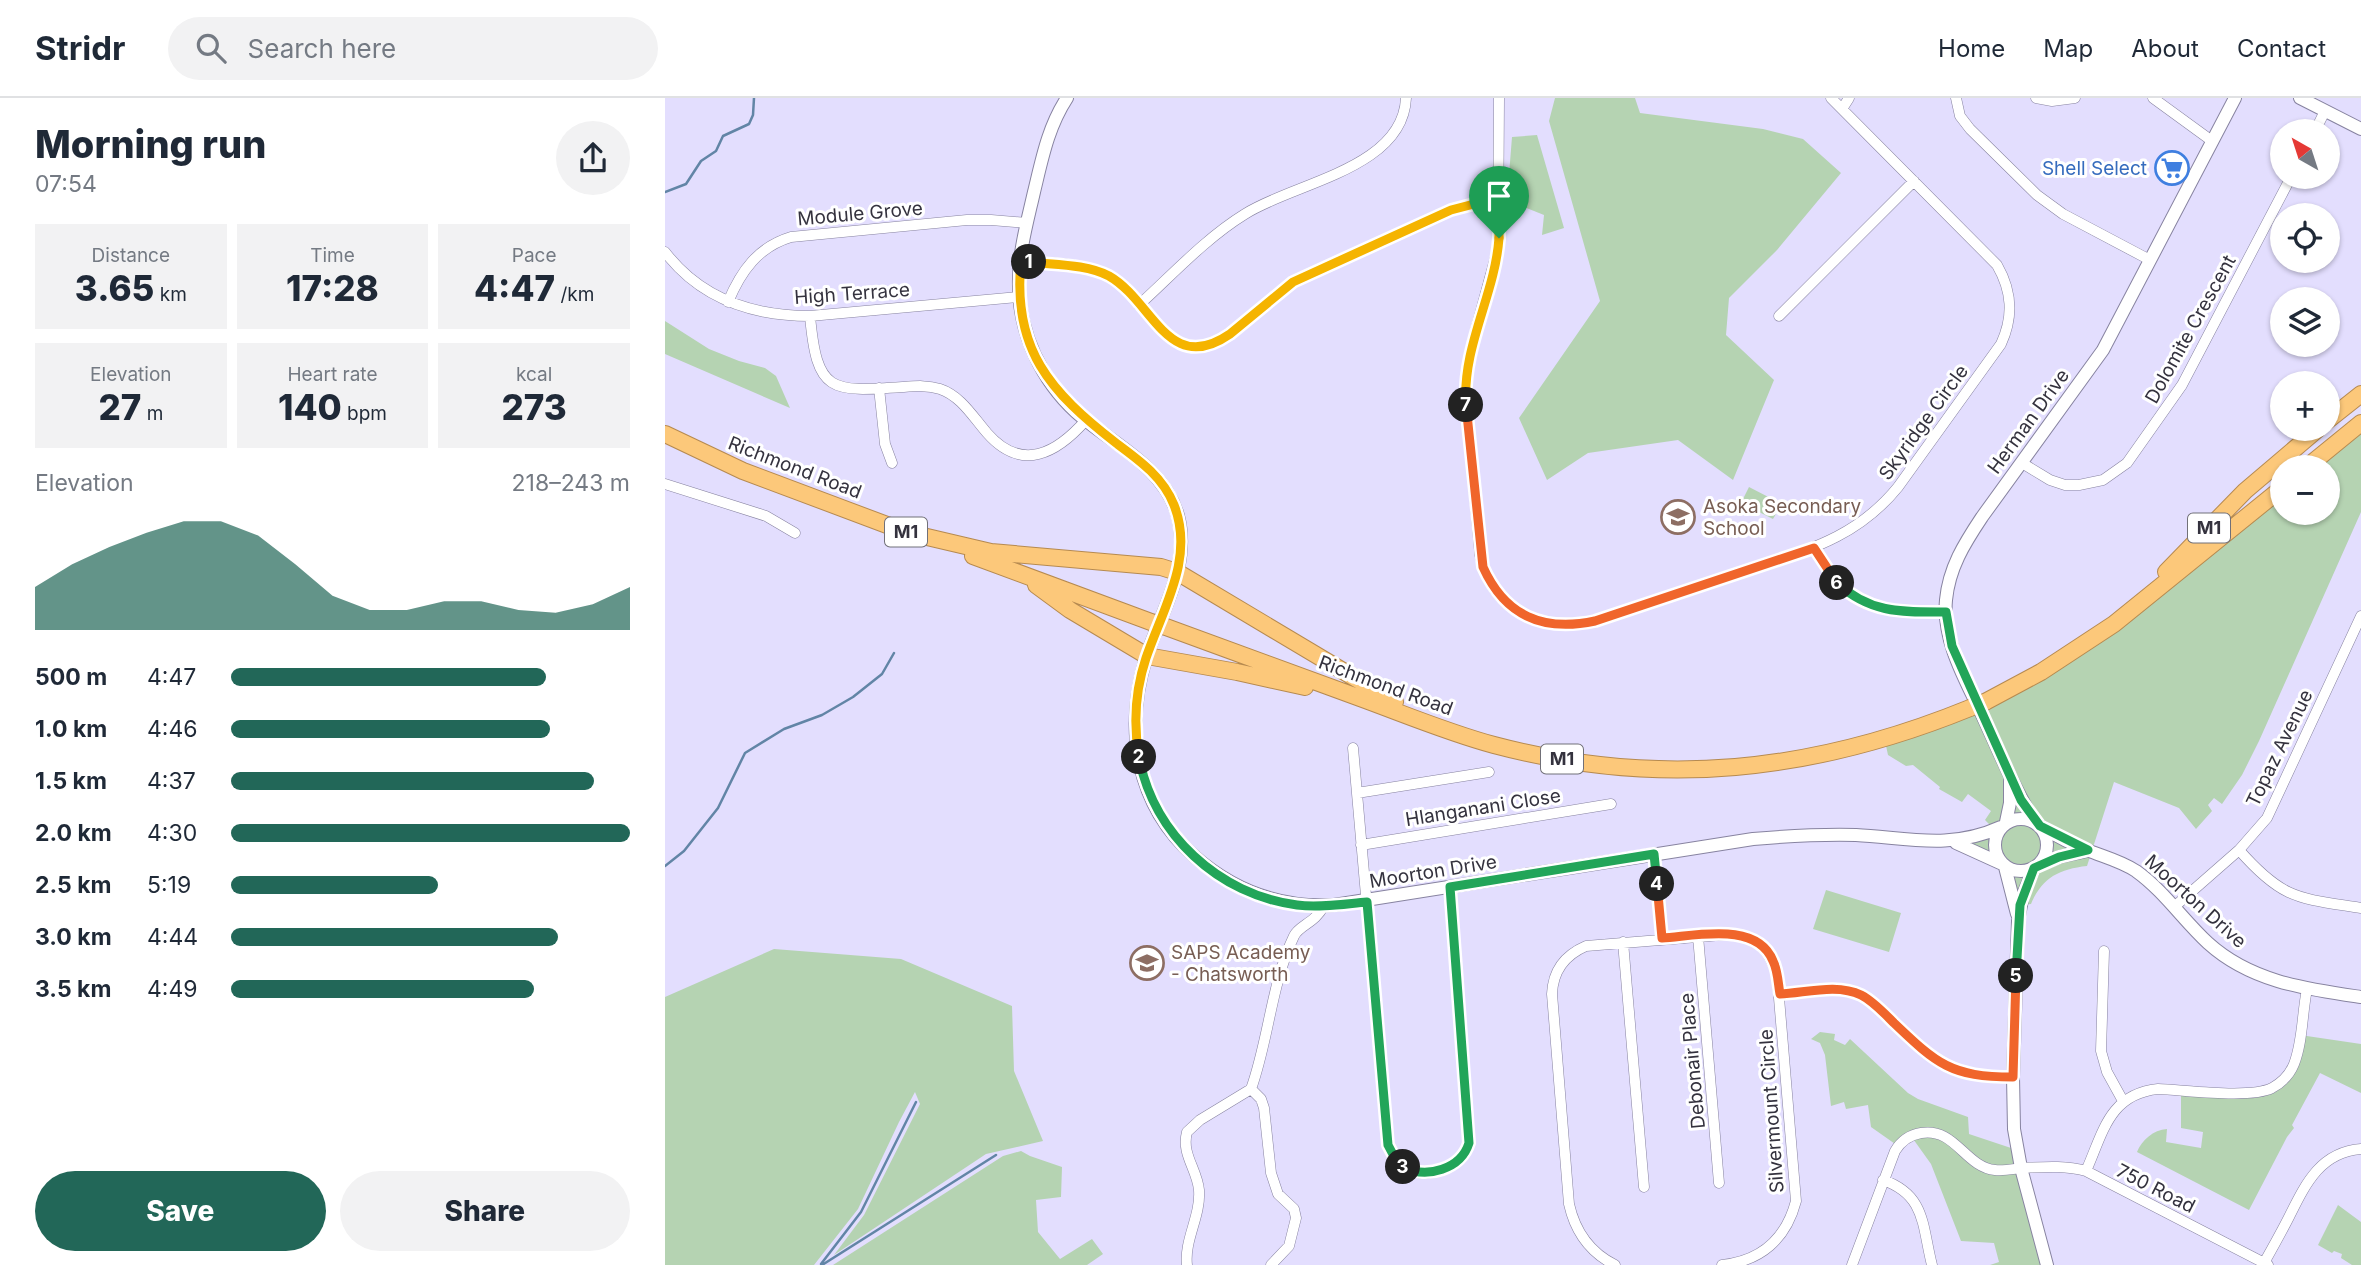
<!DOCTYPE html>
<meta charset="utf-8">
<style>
body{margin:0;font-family:Inter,sans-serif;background:#f2f2f3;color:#1f2937;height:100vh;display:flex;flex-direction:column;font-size:26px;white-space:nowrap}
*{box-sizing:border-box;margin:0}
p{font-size:23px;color:#747a83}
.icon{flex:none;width:38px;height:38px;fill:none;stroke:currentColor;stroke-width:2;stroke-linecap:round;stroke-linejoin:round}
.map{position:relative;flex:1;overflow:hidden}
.sheet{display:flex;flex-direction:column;background:#fff;width:665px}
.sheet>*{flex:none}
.needle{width:46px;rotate:321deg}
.tools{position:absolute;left:1605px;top:21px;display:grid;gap:14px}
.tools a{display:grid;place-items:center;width:70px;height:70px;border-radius:50%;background:#fff;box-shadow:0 2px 5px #0004;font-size:35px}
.pin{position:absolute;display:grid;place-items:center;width:60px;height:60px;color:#fff;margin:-72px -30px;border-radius:50% 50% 50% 0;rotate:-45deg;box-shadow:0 0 7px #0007}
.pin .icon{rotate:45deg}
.km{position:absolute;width:35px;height:35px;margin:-18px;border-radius:50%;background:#222;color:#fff;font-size:19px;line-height:35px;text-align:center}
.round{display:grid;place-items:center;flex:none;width:74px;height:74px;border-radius:37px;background:#f2f2f3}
.headline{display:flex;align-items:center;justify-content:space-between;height:119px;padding:0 35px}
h1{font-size:38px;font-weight:800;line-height:52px}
.metrics{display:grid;grid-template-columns:repeat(3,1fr);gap:10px;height:119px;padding:7px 35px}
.metrics div{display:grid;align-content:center;border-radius:0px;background:#f2f2f3;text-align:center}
.metrics b{font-size:35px;font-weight:800}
.metrics small{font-size:19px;font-weight:400}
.metrics p{font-size:19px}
.chart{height:196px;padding:14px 35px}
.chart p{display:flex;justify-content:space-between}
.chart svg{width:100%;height:126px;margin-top:7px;fill:#226758;opacity:.7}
.primary-button{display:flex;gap:14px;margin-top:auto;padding:14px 35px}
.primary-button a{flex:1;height:80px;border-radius:42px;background:#226758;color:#fff;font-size:28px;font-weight:800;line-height:80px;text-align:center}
.primary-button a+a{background:#f2f2f3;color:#1f2937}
ul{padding:0 35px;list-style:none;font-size:23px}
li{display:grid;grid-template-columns:112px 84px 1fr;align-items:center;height:52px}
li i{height:18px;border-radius:9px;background:#226758}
header{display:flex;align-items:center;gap:42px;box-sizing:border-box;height:98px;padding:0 35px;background:#fff;border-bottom:2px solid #e0e1e3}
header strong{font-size:33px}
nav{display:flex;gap:38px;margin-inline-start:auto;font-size:24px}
.search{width:490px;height:63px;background:#f2f2f3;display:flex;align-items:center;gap:18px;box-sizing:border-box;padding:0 24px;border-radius:38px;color:#747a83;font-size:26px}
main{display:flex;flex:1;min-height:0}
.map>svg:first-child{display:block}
.green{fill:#b5d3b2}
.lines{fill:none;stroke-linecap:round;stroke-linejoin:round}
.stream{stroke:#6285a6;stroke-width:2.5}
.minor-casing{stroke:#8783a0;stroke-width:11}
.tertiary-casing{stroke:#8783a0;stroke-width:14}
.trunk-casing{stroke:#b68a50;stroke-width:18}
.minor{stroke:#fff;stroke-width:10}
.tertiary{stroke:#fff;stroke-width:12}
.trunk{stroke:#fcc87a;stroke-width:16}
.trunk-bridge-casing{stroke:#b68a50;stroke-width:18;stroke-linecap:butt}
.trunk-bridge{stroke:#fcc87a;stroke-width:16}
.split-1-casing{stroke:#fff;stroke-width:14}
.split-2-casing{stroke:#fff;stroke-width:14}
.split-3-casing{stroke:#fff;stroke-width:14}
.split-4-casing{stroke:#fff;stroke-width:14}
.split-5-casing{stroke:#fff;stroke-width:14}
.split-6-casing{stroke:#fff;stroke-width:14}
.split-7-casing{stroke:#fff;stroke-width:14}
.split-8-casing{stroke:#fff;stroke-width:14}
.split-1{stroke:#f5b400;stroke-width:9}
.split-2{stroke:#f5b400;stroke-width:9}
.split-3{stroke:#22a559;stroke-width:9}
.split-4{stroke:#22a559;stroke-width:9}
.split-5{stroke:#f0652b;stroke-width:9}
.split-6{stroke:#22a559;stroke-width:9}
.split-7{stroke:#f0652b;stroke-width:9}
.split-8{stroke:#f5b400;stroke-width:9}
.labels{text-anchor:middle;stroke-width:6;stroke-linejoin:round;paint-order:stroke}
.shield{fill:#fff;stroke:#717078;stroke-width:2}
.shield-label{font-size:18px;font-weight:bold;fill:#34323e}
.shop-label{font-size:19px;fill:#366cbe;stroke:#fff;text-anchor:end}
.street-label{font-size:19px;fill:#34323e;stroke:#fff}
.education-label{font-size:19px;fill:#785e54;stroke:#fff;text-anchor:start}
</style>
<header>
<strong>Stridr</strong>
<div class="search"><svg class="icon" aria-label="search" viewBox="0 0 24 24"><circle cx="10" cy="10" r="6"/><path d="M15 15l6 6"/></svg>Search here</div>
<nav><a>Home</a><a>Map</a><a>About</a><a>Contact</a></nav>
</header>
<main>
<section class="sheet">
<div class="headline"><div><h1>Morning run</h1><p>07:54</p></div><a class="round"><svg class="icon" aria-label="share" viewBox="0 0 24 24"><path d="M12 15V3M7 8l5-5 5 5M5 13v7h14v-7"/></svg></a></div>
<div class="metrics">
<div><p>Distance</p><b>3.65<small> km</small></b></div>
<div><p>Time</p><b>17:28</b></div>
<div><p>Pace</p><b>4:47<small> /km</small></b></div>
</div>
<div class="metrics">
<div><p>Elevation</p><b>27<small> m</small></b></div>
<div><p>Heart rate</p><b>140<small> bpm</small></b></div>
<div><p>kcal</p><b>273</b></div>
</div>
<div class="chart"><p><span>Elevation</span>218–243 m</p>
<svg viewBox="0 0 160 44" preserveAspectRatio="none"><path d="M0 44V29L10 21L20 15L30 10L40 6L50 6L60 11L70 21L80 32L90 37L100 37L110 34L120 34L130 37L140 38L150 35L160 29V44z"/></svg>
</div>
<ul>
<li><b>500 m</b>4:47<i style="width:79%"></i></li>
<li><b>1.0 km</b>4:46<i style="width:80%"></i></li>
<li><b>1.5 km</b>4:37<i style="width:91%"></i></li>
<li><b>2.0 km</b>4:30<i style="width:100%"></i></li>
<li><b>2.5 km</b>5:19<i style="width:52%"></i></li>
<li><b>3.0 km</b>4:44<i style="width:82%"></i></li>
<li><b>3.5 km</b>4:49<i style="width:76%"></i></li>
</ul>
<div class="primary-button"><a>Save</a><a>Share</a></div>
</section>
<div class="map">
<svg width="1696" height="1167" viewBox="0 0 1696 1167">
<rect width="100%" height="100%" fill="#e3defe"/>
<!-- green -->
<path class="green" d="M 890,0 L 970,0 L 975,15 L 1098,31 L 1138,41 L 1176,75 L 1112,152 L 1064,200 L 1061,237 L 1109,282 L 1068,382 L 1013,342 L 923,355 L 882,382 L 854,320 L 935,203 L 884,23 Z
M 872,37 L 899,130 L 877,137 L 879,117 L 842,102 L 847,39 Z
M 0,223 L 44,251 L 74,263 L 100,270 L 111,278 L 125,310 L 0,256 Z
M 1696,326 L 1696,414 L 1594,643 L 1577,677 L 1557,706 L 1549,700 L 1543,707 L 1547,713 L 1531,731 L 1514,710 L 1449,684 L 1422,768 C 1394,771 1377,780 1366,806 L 1350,808 L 1339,769 L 1288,744 L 1325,727 L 1320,722 L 1326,713 L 1303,696 L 1297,704 L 1274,691 L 1275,689 L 1248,667 L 1241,668 L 1223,657 L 1220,643 L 1365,581 L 1617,391 L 1617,415 L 1662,415 L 1662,369 L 1643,369 Z
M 1084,389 L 1117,406 L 1108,421 L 1076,405 Z
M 1161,792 L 1236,815 L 1224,854 L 1148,831 Z
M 109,851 L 236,861 L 347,908 L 349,973 L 378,1043 L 321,1056 L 169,1157 L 199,1117 L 255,1006 L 250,994 L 234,1024 L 193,1111 L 149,1167 L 0,1167 L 0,899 Z
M 1155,934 L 1170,936 L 1169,942 L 1180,947 L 1185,941 L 1243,995 L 1253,1001 L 1303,1019 L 1304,1036 L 1352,1052 L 1382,1167 L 1325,1167 L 1334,1164 L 1329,1145 L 1296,1143 L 1266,1066 L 1246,1038 L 1233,1048 L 1206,1029 L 1203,1007 L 1181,1011 L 1179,1004 L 1166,1008 L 1160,957 L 1155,945 L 1146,941 Z
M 1635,937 L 1696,946 L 1696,995 L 1655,975 L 1627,1027 L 1629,1030 L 1622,1039 L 1584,1112 L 1472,1054 C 1477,1042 1488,1032 1502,1031 L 1501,1044 L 1536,1050 L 1538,1034 L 1516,1030 L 1516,992 L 1578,995 L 1618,983 Z
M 356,1053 L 365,1058 L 397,1069 L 396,1099 L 371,1102 L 373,1134 L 395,1161 L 427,1141 L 438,1156 L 422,1167 L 168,1167 L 338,1058 Z
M 1673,1107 L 1696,1124 L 1696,1167 L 1687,1167 L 1676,1160 L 1677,1156 L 1669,1153 L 1667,1155 L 1653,1147 Z"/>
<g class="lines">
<!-- stream -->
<path class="stream" d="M 0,94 L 21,86 L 36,63 L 51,53 L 58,38 L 84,26 L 88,17 L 89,0
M 0,768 L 19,753 L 53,710 L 80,655 L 119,631 L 157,617 L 188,599 L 217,576 L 229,555
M 156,1166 L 196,1114 L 251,1004
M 157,1167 L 331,1057"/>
<!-- minor casing -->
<g class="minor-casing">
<path id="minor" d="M 834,0 L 833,150 L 811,231 L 800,289 L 815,457 C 828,514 876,535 930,523 C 979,506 1028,490 1077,474 C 1138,453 1190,442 1233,389 L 1336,246 C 1349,218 1347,193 1332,167 L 1166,0
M 1291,0 L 1295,18 L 1305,31 L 1372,97 L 1398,116 L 1485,162
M 1371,0 L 1387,3 L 1410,0
M 1488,0 L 1547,43
M 1177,11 L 1184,0
M 1650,33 L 1660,13
M 0,154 C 36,201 88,218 145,218 L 354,199
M 356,163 C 384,166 421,164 445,179 C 488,204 504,278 565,236 L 628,184 L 786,112 L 809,106 L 834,104
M 63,204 C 76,173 93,149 126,139 L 302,122 L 326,122 L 362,125
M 474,207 C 508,176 541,140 580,116 C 628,85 738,71 741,0
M 145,218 C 152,295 165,294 238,289 C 251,288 263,287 275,291 C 296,298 308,319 322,335 C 357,375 392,355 421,322
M 1114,218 L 1249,83
M 214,290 L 220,346 L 227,365
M 1357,365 L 1385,382 L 1400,387 L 1414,387 L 1438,382 L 1462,365 L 1517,287 L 1626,79
M 0,386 L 101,418 L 130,435
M 1149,450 C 1184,512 1214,514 1281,514
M 688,650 L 723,1047 C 726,1056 731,1065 739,1070 C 761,1083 797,1069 804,1045 L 785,789
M 692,695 L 824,674
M 696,747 L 946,706
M 1574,752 C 1618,802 1633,800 1696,810
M 989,756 L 997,840
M 1509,809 L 1574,752 L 1602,720 L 1696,518
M 1033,838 L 1054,1085
M 958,844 L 979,1089
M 1439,853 L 1436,953 L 1442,974 L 1458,1003
M 1115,896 C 1139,894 1172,885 1196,897 C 1208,903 1219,915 1229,925 C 1274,968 1284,978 1348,979
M 586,991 L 596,1001 L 599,1010 L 606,1075 L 613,1096 L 629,1111 L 631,1120 L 624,1148 L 606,1167
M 1421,1073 C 1438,1035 1444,996 1493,991 C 1521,992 1585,1001 1607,990 C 1616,985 1625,976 1629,966 C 1638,943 1637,915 1642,891
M 1218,1082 C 1261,1097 1257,1128 1267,1167
M 1599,1165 C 1608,1149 1617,1133 1625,1117 C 1641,1085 1656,1054 1696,1051
M 522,1167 C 519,1142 536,1118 534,1092 C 532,1071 516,1056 522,1034 L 535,1022 L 586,991 C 604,941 606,886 629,838 C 634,827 651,825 659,807
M 950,1167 C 924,1154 910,1133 904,1106 L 887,896 C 888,872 900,857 921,848 L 1069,836 C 1093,839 1105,854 1112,876 L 1131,1103 C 1121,1141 1096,1163 1057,1167
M 1187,1167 L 1230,1053 C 1236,1043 1244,1037 1256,1035 C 1290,1029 1300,1069 1330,1072 C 1339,1073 1348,1071 1357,1070 C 1379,1069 1399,1067 1421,1073 L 1603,1167"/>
</g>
<!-- tertiary casing -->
<g class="tertiary-casing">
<path id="tertiary" d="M 402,0 C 383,29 377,61 369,94 C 362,125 353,156 354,188 C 354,235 377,283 411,314 C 447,346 499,368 513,418 C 526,468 496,514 481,560 C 459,631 471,707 529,758 C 569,793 616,810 669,807 L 1088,741 C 1123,738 1156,736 1191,737 C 1244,740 1285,752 1336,729
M 1635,0 L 1696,31
M1330 747a26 26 0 1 1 52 0a26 26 0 1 1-52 0Z
M 1341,724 L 1345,705 L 1345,683
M 1370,724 C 1350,692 1336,658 1320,623 C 1303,586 1277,545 1281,502 C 1284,470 1299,446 1317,419 L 1438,252 L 1570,0
M 1375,728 C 1390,737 1406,746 1422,752 C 1439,759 1456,763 1471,773 C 1499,793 1518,822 1543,845 C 1586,884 1641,891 1696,899
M 1291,745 L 1335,765
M 1374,767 L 1394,759 L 1422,753
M 1340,769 L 1352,816
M 1369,770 L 1358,797 L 1353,823 L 1348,979 L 1349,1031 L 1356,1070 L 1382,1167"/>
</g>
<!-- trunk casing -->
<g class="trunk-casing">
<path id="trunk" d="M 1662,323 L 1696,296
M 0,336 L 78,373 L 254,439
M 1642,369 L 1696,325
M 245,435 L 326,454 L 496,469 L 512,474 L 730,604
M 308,458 L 486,524
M 1501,474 L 1580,393 L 1653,331
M 371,487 L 405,512 L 482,558 L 572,574 L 640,589
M 501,529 C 565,553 630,576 695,600 C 739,616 784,635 829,647 C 995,691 1148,674 1305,610
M 1320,604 L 1376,574 L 1449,526 L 1617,390"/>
</g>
<!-- minor -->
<use href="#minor" class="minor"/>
<!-- tertiary -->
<use href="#tertiary" class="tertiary"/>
<!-- trunk -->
<use href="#trunk" class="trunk"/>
<!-- trunk-bridge casing -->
<g class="trunk-bridge-casing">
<path id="trunk-bridge" d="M 486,524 L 501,529
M 1305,610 L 1320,604"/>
</g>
<!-- trunk-bridge -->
<use href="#trunk-bridge" class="trunk-bridge"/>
</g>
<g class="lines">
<!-- split-1 casing -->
<g class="split-1-casing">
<path id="split-1" d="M 364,164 C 390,167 421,166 444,178 C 488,203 503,279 565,236 L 628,184 L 786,112 L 809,106 L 834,104 L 834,140"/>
</g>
<!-- split-2 casing -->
<g class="split-2-casing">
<path id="split-2" d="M 364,164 L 356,163 C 347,251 385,294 451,345 C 474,362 498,379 509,407 C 530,460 498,510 481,560 C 470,593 468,624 474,659"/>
</g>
<!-- split-3 casing -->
<g class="split-3-casing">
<path id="split-3" d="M 474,659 C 488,736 554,797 632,807 C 655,810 679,806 702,804 L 723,1047 L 732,1064 L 738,1069"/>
</g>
<!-- split-4 casing -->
<g class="split-4-casing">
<path id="split-4" d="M 738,1069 C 762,1081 796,1071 804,1045 L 785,789 L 989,756 L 992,786"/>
</g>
<!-- split-5 casing -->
<g class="split-5-casing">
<path id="split-5" d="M 992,786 L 997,840 C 1031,838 1092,823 1108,863 C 1113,873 1113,885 1115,896 C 1140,895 1172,885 1196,897 C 1208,903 1219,915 1229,925 C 1272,966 1286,979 1348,979 L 1351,878"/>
</g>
<!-- split-6 casing -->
<g class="split-6-casing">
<path id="split-6" d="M 1172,485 C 1206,516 1238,514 1281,514 L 1287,548 L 1356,702 L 1375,728 L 1423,752 L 1394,759 L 1369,770 L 1355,807 L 1351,878"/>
</g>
<!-- split-7 casing -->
<g class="split-7-casing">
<path id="split-7" d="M 801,307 L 818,469 C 840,518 878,534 930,523 L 1149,450 L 1172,485"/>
</g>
<!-- split-8 casing -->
<g class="split-8-casing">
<path id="split-8" d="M 801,307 C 797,248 830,197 834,140"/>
</g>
<!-- split-1 -->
<use href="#split-1" class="split-1"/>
<!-- split-2 -->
<use href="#split-2" class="split-2"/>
<!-- split-3 -->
<use href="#split-3" class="split-3"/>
<!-- split-4 -->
<use href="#split-4" class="split-4"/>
<!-- split-5 -->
<use href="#split-5" class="split-5"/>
<!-- split-6 -->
<use href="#split-6" class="split-6"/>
<!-- split-7 -->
<use href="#split-7" class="split-7"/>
<!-- split-8 -->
<use href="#split-8" class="split-8"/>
</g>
<!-- icons -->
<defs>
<g id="supermarket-ring" transform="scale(1.75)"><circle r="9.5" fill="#fff" stroke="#3f7fe0" stroke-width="1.5"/><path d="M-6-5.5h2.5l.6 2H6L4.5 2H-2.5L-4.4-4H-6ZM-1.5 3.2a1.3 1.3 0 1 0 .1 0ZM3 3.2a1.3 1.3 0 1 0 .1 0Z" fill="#3f7fe0"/></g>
<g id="school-ring" transform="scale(1.75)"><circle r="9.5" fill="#fff" stroke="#8d6e63" stroke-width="1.5"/><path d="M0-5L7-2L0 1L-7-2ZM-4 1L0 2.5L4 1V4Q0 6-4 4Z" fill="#8d6e63"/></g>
<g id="university-ring" transform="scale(1.75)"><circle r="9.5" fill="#fff" stroke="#8d6e63" stroke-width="1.5"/><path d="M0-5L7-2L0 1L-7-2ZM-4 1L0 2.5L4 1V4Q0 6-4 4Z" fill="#8d6e63"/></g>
</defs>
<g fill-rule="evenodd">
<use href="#supermarket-ring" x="1507" y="70"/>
<use href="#school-ring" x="1013" y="419"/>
<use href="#university-ring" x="482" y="865"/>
</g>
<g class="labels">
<!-- shield labels -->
<g class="shield">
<rect x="1523" y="415.5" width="42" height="29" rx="5"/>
<rect x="220" y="419.5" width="42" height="29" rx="5"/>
<rect x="876" y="646.5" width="42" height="29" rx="5"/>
</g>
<g class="shield-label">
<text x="1544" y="436">M1</text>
<text x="241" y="440">M1</text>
<text x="897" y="667">M1</text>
</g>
<!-- shop labels -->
<g class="shop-label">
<text x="1482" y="77">Shell Select</text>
</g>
<!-- street labels -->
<g class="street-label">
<text transform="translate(195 115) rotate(-5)" y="7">Module Grove</text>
<text transform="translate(187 195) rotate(-4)" y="7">High Terrace</text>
<text transform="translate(1525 231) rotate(-61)" y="7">Dolomite Crescent</text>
<text transform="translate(1363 323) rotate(-54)" y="7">Herman Drive</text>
<text transform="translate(1258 324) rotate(-54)" y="7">Skyridge Circle</text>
<text transform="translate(130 369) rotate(21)" y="7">Richmond Road</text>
<text transform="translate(721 587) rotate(20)" y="7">Richmond Road</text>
<text transform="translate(1614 650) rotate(-64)" y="7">Topaz Avenue</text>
<text transform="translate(818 709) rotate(-9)" y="7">Hlanganani Close</text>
<text transform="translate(768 773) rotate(-9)" y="7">Moorton Drive</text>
<text transform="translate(1531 803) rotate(42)" y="7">Moorton Drive</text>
<text transform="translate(1027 963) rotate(-95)" y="7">Debonair Place</text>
<text transform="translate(1106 1013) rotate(-94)" y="7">Silvermount Circle</text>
<text transform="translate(1491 1090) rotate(27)" y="7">750 Road</text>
</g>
<!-- education labels -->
<g class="education-label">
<text x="1038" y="415">Asoka Secondary<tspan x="1038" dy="22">School</tspan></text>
<text x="506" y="861">SAPS Academy<tspan x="506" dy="22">- Chatsworth</tspan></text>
</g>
</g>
</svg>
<div class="tools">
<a><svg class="needle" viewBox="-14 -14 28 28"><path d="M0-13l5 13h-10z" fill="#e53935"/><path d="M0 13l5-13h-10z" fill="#747a83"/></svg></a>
<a><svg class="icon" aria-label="locate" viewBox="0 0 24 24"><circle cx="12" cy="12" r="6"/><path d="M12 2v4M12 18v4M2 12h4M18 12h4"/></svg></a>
<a><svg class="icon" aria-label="layers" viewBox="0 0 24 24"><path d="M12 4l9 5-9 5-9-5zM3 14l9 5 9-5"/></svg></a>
<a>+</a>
<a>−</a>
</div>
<div class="pin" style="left:834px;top:140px;background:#1e9e55"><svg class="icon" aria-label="arrive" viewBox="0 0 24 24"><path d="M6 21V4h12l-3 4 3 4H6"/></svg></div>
<b class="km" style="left:364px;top:164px">1</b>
<b class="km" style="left:474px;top:659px">2</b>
<b class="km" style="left:738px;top:1069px">3</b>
<b class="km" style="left:992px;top:786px">4</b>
<b class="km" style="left:1351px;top:878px">5</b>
<b class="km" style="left:1172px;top:485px">6</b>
<b class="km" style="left:801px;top:307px">7</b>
</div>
</main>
